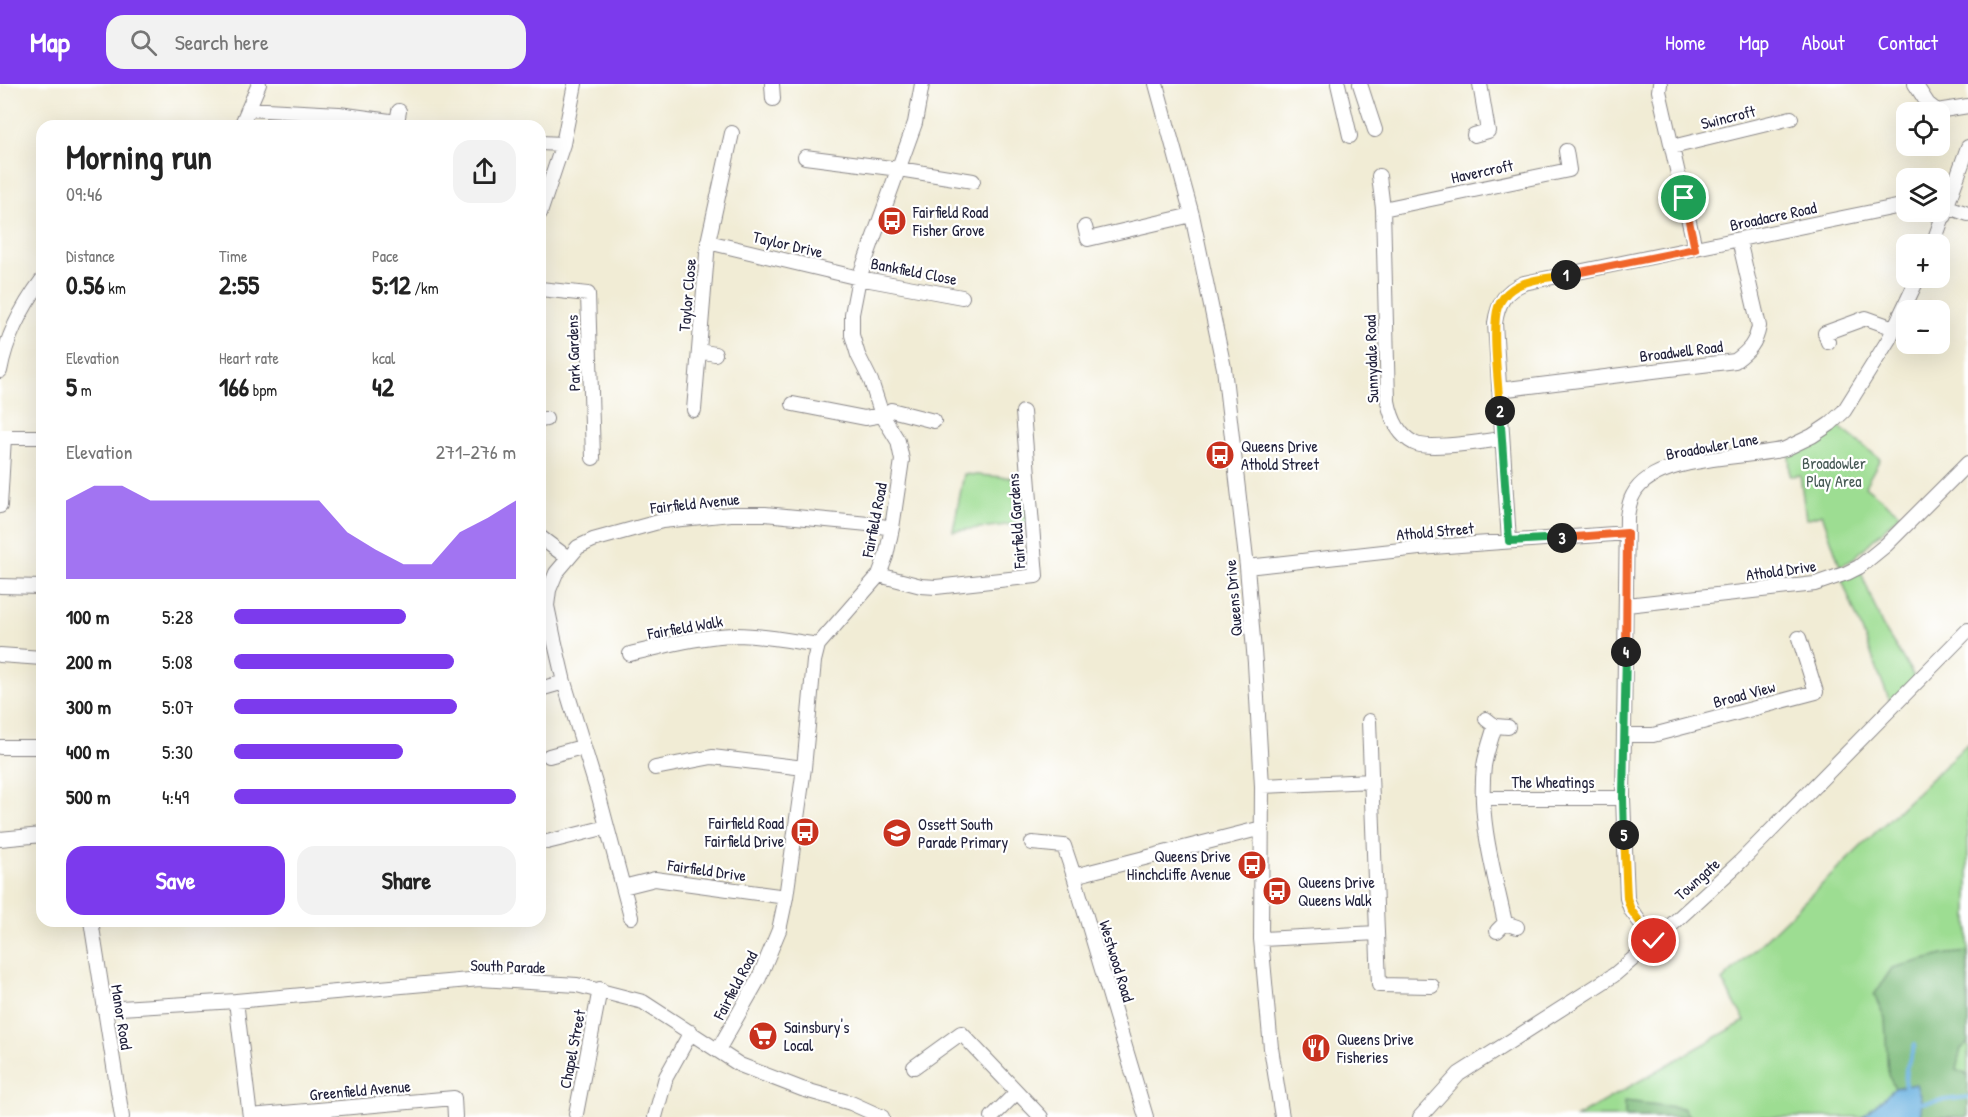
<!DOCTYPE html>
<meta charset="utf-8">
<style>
body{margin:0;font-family:"Patrick Hand",sans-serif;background:#f2f2f2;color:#222;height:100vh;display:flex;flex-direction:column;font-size:22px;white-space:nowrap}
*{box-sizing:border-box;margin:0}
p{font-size:20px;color:#767676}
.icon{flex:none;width:33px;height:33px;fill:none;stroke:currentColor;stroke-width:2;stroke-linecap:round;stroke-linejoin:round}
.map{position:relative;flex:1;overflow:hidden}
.side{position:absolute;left:36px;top:36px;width:510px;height:807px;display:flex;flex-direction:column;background:#fff;border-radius:18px;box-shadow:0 6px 24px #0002}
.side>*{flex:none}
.tools{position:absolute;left:1896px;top:18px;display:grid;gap:12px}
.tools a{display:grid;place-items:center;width:54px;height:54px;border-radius:12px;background:#fff;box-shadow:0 6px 24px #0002;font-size:30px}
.pin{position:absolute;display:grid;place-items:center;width:51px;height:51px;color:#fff;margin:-26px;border:3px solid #fff;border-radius:50%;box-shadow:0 2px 6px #0007}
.km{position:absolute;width:30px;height:30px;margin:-15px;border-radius:50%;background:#222;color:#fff;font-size:16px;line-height:30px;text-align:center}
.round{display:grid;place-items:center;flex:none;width:63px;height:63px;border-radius:18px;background:#f2f2f2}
.summary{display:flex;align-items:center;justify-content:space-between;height:102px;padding:0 30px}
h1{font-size:33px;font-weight:700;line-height:45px}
.stats{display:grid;grid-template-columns:repeat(3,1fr);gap:9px;height:102px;padding:6px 30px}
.stats div{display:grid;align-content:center}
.stats b{font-size:26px;font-weight:700}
.stats small{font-size:16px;font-weight:400}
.stats p{font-size:16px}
.chart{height:168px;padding:12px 30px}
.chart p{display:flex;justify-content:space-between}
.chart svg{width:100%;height:108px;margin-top:6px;fill:#7c3aed;opacity:.7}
.button{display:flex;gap:12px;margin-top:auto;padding:12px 30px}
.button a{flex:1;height:69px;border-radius:18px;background:#7c3aed;color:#fff;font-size:24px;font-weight:700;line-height:69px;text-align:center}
.button a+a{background:#f2f2f2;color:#222}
ul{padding:0 30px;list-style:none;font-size:20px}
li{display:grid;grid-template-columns:96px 72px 1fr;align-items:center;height:45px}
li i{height:15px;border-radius:8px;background:#7c3aed}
header{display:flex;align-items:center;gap:36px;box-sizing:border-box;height:84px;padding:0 30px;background:#7c3aed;color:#fff}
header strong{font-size:28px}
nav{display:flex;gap:33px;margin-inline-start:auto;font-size:21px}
.search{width:420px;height:54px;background:#f2f2f2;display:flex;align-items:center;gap:15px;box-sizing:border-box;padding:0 21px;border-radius:18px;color:#767676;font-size:22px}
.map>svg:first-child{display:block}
.green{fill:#9ddd92;stroke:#608066;stroke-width:1.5}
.forest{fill:#7ebc7c;stroke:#506f5c;stroke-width:1.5}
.water{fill:#69b1e0;stroke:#466a8e;stroke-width:1.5}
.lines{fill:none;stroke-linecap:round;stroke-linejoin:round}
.stream{stroke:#69b1e0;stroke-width:4}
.minor-casing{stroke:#8a8788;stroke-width:16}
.minor{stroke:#fff;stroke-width:14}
.split-1-casing{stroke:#fff;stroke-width:12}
.split-2-casing{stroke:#fff;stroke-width:12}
.split-3-casing{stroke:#fff;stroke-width:12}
.split-4-casing{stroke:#fff;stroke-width:12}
.split-5-casing{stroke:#fff;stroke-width:12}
.split-6-casing{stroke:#fff;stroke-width:12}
.split-1{stroke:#f0652b;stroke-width:8}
.split-2{stroke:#f5b400;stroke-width:8}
.split-3{stroke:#22a559;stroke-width:8}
.split-4{stroke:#f0652b;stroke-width:8}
.split-5{stroke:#22a559;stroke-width:8}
.split-6{stroke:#f5b400;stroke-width:8}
.labels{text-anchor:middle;stroke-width:4.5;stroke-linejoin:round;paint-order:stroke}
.street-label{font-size:16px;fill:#22223b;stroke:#fff}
.poi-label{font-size:16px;fill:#22223b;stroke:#fff;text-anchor:start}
.park-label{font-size:16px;fill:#475a55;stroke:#fff}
</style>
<header>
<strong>Map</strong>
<div class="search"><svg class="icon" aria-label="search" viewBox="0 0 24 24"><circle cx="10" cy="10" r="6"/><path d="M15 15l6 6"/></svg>Search here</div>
<nav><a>Home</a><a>Map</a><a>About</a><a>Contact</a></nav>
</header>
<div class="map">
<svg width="1968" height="1033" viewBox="0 0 1968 1033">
<rect width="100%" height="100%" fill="#fff"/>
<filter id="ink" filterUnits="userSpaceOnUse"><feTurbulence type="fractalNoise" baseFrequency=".0167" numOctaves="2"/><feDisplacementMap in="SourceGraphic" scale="12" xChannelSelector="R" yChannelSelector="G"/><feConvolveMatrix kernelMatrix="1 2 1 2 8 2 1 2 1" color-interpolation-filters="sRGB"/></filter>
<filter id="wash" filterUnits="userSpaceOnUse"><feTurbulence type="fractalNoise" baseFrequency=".008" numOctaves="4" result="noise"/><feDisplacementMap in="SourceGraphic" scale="24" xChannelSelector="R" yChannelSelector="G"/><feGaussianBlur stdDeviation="1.35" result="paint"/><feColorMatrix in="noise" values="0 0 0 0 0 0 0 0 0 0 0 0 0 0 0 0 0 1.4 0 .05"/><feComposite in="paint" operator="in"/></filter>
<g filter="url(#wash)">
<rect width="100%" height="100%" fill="#f1ecd5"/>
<!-- green -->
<path class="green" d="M 1837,341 L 1880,375 L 1865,402 L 1900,430 L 1852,476 L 1840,482 L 1822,430 L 1806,435 L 1800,391 L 1790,392 L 1789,369 L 1816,358 Z
M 964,390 L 1029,395 L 1033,438 L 953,447 Z
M 1859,483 L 1882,541 L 1917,597 L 1892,623 L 1840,491 Z
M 1968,659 L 1968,1033 L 1576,1033 L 1745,937 L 1722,897 Z"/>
<!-- forest -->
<path class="forest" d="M 1968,868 L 1968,959 L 1961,965 L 1956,986 L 1968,991 L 1968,1033 L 1920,1033 L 1922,1019 L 1916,1000 L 1895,1004 L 1888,991 L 1885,934 L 1874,911 L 1892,884 L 1947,870 Z
M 1625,1017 L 1683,1024 L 1690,1033 L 1625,1033 Z"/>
<!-- water -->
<path class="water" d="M 1916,1000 L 1922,1019 L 1920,1033 L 1862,1033 L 1895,1004 Z"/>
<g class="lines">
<!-- stream -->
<path class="stream" d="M 1905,1002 L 1906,985 L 1915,961
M 1922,1019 L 1968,1013"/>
</g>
</g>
<g filter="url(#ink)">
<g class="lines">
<!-- minor casing -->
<g class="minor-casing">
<path id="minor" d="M 772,0 L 773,15
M 1156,0 L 1192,131 L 1224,284 L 1247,483 L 1255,579 L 1262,702 L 1261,855 L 1271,964 L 1282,1033
M 1338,0 L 1350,52
M 1360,0 L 1375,46
M 1660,0 L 1659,7 L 1695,164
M 1915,0 L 1928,20 L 1937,27 L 1968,22
M 248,25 L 339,30 L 397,38 L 399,27
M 241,42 L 259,0
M 1474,51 L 1488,47 L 1480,0
M 540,59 L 563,60
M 1672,63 L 1791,34
M 805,73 L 899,85 L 973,97
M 1379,92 L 1383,125 L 1388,317 C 1391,333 1398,351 1414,359 C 1429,367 1483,357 1502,355
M 1948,123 L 1968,130
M 1383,125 L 1569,86 L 1566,67
M 1930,128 L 1945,132
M 540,129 L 563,60 L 575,0
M 1085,143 L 1088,155 L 1192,131
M 708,158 L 859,194 L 962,213
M 1933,160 L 1968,63
M 540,205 L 588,210 L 593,374
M 1828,258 L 1825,249 L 1866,234 L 1894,244
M 699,267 L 715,270
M 0,287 C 6,254 22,223 42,196
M 1499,306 L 1735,277 C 1749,267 1756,259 1759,242 L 1739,156
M 793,320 L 865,334 L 882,331 L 891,326 L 934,337
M 694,326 L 708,158 L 732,49
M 540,336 L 546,335
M 0,353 L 42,353
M 0,422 L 4,353
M 540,453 L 568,474
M 1509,457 L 1495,239 C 1498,219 1505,207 1524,199 L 1906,121
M 1247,483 L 1419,464 L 1627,449
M 879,491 L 921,502 L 936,503 L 1036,492 L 1023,328
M 0,502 L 42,503
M 1627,521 L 1815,500 L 1847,489 L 1859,483 L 1886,461 L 1968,379
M 630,570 C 665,562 699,552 735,551 C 763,551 791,557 818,561
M 0,571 L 42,574
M 540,605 L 564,598
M 1486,635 L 1495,642 L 1508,643
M 1369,637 L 1379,901 L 1432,902
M 1495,642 C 1491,655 1486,669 1484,682 C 1478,735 1494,788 1505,839
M 1625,651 L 1653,651 L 1816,608 L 1799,554
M 0,663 L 42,663
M 549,672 L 582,663
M 655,684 L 712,673 L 804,684
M 1262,702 L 1371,697
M 1483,714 L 1623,714
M 0,755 L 42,751
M 547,758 L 607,743
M 1032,759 L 1064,762 L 1074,792 L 1146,1033
M 1074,792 L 1262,744
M 623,803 L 655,795 L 786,813
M 631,833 L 598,709 L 564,598 L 554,555 L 547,522 L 549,506 L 556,489 L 578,463 L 593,456 L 662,437 L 731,430 L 765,430 L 868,440 L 892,444
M 91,837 L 122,1033
M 1497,847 L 1505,839 L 1517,843
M 1261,855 L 1377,849
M 1654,857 L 1631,826 L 1627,814 L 1623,714 L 1627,433 C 1628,426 1629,418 1633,411 C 1653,371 1745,375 1785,365 L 1812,352 L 1830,340 L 1844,327 L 1889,255 L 1918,194
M 236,917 L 250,1033
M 104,925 L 236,917 L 480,895 L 577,901 L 643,918 L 740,981 L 802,1005 L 851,1019 L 882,1033
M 718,966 L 759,894 L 779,846 L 786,813 L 804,684 L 814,577 L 818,561 L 879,491 L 886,472 L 892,444 L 902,376 L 898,357 L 882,331 L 871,297 L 858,271 L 852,251 L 852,230 L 859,194 L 915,39 L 922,0
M 914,983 L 961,949 L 1041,1033
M 576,1030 L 600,905
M 250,1032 L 454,1014 L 455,1033
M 655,1033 L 666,993 L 691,948
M 992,1033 L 1017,1008
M 1420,1033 L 1459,990 L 1614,891 L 1654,857 L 1740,778 L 1968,546"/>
</g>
<!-- minor -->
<use href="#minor" class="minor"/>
</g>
</g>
<g class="lines" filter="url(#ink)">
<!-- split-1 casing -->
<g class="split-1-casing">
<path id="split-1" d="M 1566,191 L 1695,165 L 1684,114"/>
</g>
<!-- split-2 casing -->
<g class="split-2-casing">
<path id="split-2" d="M 1500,327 C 1499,304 1491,243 1498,223 C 1500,217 1506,209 1512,205 C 1526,195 1550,194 1566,191"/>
</g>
<!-- split-3 casing -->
<g class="split-3-casing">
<path id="split-3" d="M 1500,327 L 1509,457 L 1562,454"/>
</g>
<!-- split-4 casing -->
<g class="split-4-casing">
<path id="split-4" d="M 1562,454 L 1627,449 L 1626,568"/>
</g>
<!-- split-5 casing -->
<g class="split-5-casing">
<path id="split-5" d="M 1624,751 L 1623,714 L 1626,568"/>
</g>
<!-- split-6 casing -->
<g class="split-6-casing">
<path id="split-6" d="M 1624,751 L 1627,814 L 1631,826 L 1654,857"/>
</g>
<!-- split-1 -->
<use href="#split-1" class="split-1"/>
<!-- split-2 -->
<use href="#split-2" class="split-2"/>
<!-- split-3 -->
<use href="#split-3" class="split-3"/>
<!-- split-4 -->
<use href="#split-4" class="split-4"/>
<!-- split-5 -->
<use href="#split-5" class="split-5"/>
<!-- split-6 -->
<use href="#split-6" class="split-6"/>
</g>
<!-- icons -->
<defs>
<g id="bus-disc" transform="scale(1.5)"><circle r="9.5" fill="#c8321e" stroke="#fff"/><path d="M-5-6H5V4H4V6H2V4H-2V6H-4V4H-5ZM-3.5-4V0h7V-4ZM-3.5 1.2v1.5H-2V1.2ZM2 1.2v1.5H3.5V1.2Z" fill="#fff"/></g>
<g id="school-disc" transform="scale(1.5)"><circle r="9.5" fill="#c8321e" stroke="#fff"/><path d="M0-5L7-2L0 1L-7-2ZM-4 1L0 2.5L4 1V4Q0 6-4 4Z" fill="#fff"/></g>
<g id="supermarket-disc" transform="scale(1.5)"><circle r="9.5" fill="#c8321e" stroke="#fff"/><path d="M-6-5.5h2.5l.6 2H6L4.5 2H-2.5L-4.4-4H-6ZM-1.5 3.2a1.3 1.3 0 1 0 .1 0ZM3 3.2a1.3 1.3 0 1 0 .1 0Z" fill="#fff"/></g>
<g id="restaurant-disc" transform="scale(1.5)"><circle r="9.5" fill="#c8321e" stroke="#fff"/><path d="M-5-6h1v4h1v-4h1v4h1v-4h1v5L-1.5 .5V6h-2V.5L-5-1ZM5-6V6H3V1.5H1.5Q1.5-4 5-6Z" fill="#fff"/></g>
</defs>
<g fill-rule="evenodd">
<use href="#bus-disc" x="892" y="137"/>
<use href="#bus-disc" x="1220" y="371"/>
<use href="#bus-disc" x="805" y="748"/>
<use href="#school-disc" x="897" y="749"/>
<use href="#bus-disc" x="1252" y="781"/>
<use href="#bus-disc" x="1277" y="807"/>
<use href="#supermarket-disc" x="763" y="952"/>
<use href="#restaurant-disc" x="1316" y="964"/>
</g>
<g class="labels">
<!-- street labels -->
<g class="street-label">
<text transform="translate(1728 33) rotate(-14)" y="6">Swincroft</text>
<text transform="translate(1482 87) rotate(-12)" y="6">Havercroft</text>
<text transform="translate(1773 132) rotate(-12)" y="6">Broadacre Road</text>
<text transform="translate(788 160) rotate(13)" y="6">Taylor Drive</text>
<text transform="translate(914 187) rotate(11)" y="6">Bankfield Close</text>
<text transform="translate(687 211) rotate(-85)" y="6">Taylor Close</text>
<text transform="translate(1681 267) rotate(-7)" y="6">Broadwell Road</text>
<text transform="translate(573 269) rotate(-92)" y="6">Park Gardens</text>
<text transform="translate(1371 275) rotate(-92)" y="6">Sunnydale Road</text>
<text transform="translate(1712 362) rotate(-10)" y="6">Broadowler Lane</text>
<text transform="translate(695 419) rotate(-6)" y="6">Fairfield Avenue</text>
<text transform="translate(874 436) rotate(-79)" y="6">Fairfield Road</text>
<text transform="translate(1016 437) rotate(-94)" y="6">Fairfield Gardens</text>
<text transform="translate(1435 447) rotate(-5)" y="6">Athold Street</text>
<text transform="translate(1781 486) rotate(-8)" y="6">Athold Drive</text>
<text transform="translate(1233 514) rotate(-95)" y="6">Queens Drive</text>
<text transform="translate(685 543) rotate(-10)" y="6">Fairfield Walk</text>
<text transform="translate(1744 610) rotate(-15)" y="6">Broad View</text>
<text x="1553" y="704">The Wheatings</text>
<text transform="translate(707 786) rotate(8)" y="6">Fairfield Drive</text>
<text transform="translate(1697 795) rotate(-42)" y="6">Towngate</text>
<text transform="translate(1117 877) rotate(73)" y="6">Westwood Road</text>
<text transform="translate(508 882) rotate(2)" y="6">South Parade</text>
<text transform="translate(735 901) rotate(-62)" y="6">Fairfield Road</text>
<text transform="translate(122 933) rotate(81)" y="6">Manor Road</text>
<text transform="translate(572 965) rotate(-79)" y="6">Chapel Street</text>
<text transform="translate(360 1006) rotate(-5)" y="6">Greenfield Avenue</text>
</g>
<!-- poi labels -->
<g class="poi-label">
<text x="913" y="134">Fairfield Road<tspan x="913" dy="18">Fisher Grove</tspan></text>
<text x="1241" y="368">Queens Drive<tspan x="1241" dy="18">Athold Street</tspan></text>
<text x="784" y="745" text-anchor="end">Fairfield Road<tspan x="784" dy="18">Fairfield Drive</tspan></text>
<text x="918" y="746">Ossett South<tspan x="918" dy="18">Parade Primary</tspan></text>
<text x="1231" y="778" text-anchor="end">Queens Drive<tspan x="1231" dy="18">Hinchcliffe Avenue</tspan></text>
<text x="1298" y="804">Queens Drive<tspan x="1298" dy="18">Queens Walk</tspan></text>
<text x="784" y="949">Sainsbury's<tspan x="784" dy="18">Local</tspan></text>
<text x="1337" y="961">Queens Drive<tspan x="1337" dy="18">Fisheries</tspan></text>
</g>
<!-- park labels -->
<g class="park-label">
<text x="1834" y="385">Broadowler<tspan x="1834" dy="18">Play Area</tspan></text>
</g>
</g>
</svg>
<div class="tools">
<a><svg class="icon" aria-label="locate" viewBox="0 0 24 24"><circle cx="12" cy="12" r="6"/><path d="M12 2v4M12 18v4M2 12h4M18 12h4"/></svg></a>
<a><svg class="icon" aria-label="layers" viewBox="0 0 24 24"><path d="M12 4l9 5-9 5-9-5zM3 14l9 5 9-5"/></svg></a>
<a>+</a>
<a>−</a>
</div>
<div class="pin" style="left:1684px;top:114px;background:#1e9e55"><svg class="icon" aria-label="arrive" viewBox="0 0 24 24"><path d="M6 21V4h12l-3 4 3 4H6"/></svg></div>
<div class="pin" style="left:1654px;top:857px;background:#d93025"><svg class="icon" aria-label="check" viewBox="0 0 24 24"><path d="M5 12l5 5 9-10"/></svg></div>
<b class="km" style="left:1566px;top:191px">1</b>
<b class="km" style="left:1500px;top:327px">2</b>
<b class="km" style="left:1562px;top:454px">3</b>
<b class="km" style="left:1626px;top:568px">4</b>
<b class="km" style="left:1624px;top:751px">5</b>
<section class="side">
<div class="summary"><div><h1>Morning run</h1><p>09:46</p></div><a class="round"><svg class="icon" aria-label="share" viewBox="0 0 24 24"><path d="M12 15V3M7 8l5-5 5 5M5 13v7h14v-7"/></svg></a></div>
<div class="stats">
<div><p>Distance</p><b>0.56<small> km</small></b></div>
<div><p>Time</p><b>2:55</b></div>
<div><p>Pace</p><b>5:12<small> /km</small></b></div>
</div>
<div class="stats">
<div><p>Elevation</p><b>5<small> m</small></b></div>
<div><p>Heart rate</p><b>166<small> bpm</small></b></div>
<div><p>kcal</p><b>42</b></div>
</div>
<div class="chart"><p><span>Elevation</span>271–276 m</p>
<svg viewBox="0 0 160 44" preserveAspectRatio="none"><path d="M0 44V12L10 6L20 6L30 12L40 12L50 12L60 12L70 12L80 12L90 12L100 25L110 32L120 38L130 38L140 25L150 19L160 12V44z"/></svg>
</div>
<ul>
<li><b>100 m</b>5:28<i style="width:61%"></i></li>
<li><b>200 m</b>5:08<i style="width:78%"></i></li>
<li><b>300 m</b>5:07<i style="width:79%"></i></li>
<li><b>400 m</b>5:30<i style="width:60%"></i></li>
<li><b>500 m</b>4:49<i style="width:100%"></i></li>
</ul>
<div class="button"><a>Save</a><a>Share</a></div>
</section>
</div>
